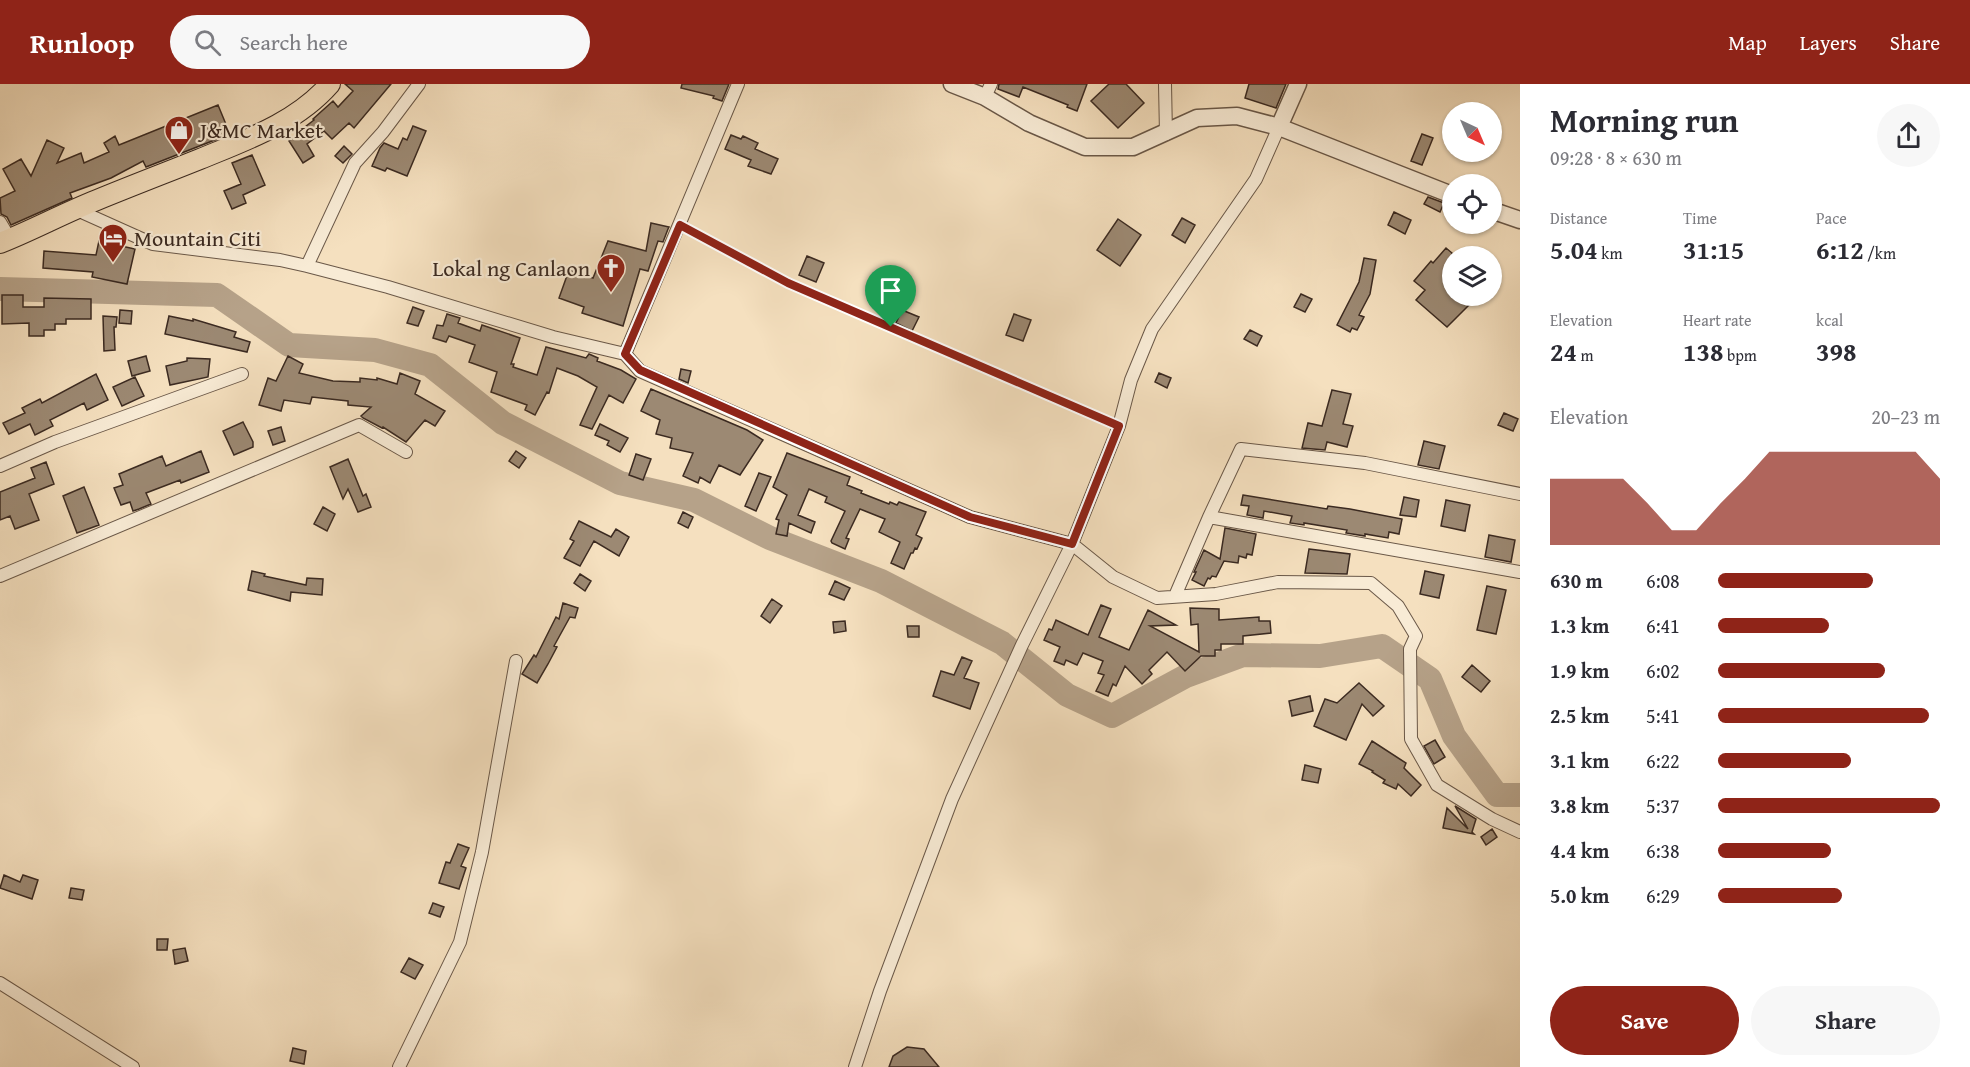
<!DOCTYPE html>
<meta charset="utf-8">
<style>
body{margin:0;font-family:"Gentium Book Plus",serif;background:#f7f7f7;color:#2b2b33;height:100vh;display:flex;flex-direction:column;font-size:22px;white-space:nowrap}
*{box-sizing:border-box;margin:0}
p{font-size:20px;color:#7c7c81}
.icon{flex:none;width:33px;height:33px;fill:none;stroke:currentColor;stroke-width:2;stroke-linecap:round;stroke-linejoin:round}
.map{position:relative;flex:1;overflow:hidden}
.side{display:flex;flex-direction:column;background:#fff;width:450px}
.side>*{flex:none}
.needle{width:39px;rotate:136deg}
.controls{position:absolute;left:1442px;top:18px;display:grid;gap:12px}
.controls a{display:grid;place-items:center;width:60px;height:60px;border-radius:50%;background:#fff;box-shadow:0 2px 4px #0004;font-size:30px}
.pin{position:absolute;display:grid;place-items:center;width:51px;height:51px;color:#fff;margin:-62px -26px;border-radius:50% 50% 50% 0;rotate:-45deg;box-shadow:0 0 6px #0007}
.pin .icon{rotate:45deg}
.round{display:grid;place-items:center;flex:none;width:63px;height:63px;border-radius:32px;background:#f7f7f7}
.head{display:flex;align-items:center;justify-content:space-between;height:102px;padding:0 30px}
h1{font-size:33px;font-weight:700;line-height:45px}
.figures{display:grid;grid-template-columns:repeat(3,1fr);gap:9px;height:102px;padding:6px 30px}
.figures div{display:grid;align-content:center}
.figures b{font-size:26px;font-weight:700}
.figures small{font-size:16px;font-weight:400}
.figures p{font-size:16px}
.chart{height:168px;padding:12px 30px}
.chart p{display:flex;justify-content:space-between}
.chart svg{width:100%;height:108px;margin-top:6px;fill:#8f2418;opacity:.7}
.button{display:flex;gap:12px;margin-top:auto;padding:12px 30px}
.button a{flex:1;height:69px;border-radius:36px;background:#8f2418;color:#fff;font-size:24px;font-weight:700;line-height:69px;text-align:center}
.button a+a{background:#f7f7f7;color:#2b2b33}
ul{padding:0 30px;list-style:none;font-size:20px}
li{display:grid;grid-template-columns:96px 72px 1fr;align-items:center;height:45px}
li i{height:15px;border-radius:8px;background:#8f2418}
header{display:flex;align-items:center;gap:36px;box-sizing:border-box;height:84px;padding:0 30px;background:#8f2418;color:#fff}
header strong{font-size:28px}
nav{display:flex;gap:33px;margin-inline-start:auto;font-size:21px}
.search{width:420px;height:54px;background:#f7f7f7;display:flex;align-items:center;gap:15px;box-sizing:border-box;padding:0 21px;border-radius:33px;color:#7c7c81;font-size:22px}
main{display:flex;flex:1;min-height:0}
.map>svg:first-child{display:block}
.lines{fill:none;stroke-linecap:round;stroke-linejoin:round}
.river{stroke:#b6a289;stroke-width:24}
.building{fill:#9c8973;stroke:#3b2a21;stroke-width:1.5}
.service-casing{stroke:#6a5848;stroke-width:8}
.minor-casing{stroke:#6a5848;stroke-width:14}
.tertiary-casing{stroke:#6a5848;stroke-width:19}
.primary-casing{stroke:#3b2a21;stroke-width:22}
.service{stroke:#f8ebd5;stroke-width:6}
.minor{stroke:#f8ebd5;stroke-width:12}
.tertiary{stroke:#f8ebd5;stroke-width:16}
.primary{stroke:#f5e0bf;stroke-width:20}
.route-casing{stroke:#fff;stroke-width:12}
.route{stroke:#8f2418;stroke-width:8}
.labels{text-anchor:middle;stroke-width:4.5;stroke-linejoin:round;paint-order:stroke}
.poi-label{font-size:22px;fill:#3b2a21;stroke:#f8ebd5;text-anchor:start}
</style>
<header>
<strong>Runloop</strong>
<div class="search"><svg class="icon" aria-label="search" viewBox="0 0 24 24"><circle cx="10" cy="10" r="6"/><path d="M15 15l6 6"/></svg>Search here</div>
<nav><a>Map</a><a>Layers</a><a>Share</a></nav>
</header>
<main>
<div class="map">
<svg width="1520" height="983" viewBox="0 0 1520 983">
<rect width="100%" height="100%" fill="#f5e0bf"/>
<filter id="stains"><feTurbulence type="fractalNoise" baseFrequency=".00333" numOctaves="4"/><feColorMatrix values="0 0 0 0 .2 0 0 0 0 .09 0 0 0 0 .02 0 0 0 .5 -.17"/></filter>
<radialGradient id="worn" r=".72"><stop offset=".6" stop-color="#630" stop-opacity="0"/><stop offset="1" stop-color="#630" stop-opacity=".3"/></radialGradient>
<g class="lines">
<!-- river -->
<path class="river" d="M 0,205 L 217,211 L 289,261 L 375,266 L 430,281 L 503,339 L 620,399 L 694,416 L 770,454 L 881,497 L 1002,559 L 1067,611 L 1112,632 L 1186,592 L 1243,571 L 1320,572 L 1382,562 L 1430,595 L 1454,652 L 1497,711 L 1520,711"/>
</g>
<!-- building -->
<path class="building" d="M 345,0 L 391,0 L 354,44 L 349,39 L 332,55 L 324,47 L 307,60 L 314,72 L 303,79 L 289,57 L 302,48 L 301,46 L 314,36 L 313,35 L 333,17 L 338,23 L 353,7 Z
M 682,0 L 729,0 L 722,17 L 713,14 L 714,12 L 681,4 Z
M 999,0 L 1087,0 L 1077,27 L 1067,23 L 1068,21 L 1023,3 L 1019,13 L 998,5 Z
M 1109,0 L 1126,0 L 1144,19 L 1118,44 L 1091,17 Z
M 1249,0 L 1286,0 L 1276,24 L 1245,14 Z
M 218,21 L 230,50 L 146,83 L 143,77 L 111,94 L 70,109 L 72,114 L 11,141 L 7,133 L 1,130 L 0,114 L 15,107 L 3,85 L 21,75 L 31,92 L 47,56 L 64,64 L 57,79 L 81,69 L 84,79 L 109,68 L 104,59 L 115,52 L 119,61 Z
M 413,42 L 426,47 L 407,92 L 387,84 L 385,87 L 372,82 L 380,64 L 384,59 L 398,65 L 403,54 L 407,56 Z
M 1422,50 L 1433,54 L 1422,81 L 1411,77 Z
M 731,51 L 741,55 L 743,52 L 758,59 L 755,65 L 778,75 L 771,90 L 748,82 L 751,76 L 725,65 Z
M 344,62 L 352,70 L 343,79 L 335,72 Z
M 252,71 L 265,101 L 243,111 L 246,119 L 232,125 L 224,107 L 241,100 L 232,79 Z
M 1428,113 L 1444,119 L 1440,128 L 1424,120 Z
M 1394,128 L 1411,136 L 1405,150 L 1388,141 Z
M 1182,134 L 1195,141 L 1185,159 L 1172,151 Z
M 1118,135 L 1141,151 L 1120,182 L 1097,166 Z
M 651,139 L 669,143 L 668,145 L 663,158 L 658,157 L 648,187 L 640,185 L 623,242 L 582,229 L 584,223 L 559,214 L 569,186 L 593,194 L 608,157 L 646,167 Z
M 99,157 L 135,165 L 127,200 L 92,193 L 93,188 L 43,184 L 44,167 L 96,171 Z
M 1446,164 L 1452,169 L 1452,212 L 1478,212 L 1447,243 L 1416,216 L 1425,206 L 1414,197 L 1431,177 L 1433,179 Z
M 807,172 L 824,179 L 816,198 L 799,191 Z
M 1364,174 L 1376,176 L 1370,210 L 1359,231 L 1364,233 L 1357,246 L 1352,244 L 1350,248 L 1337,241 L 1359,198 Z
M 1301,210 L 1312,215 L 1305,228 L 1294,223 Z
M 2,211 L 23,211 L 23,223 L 44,223 L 44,214 L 91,215 L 91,235 L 66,235 L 66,240 L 55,240 L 55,246 L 44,246 L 44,252 L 29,252 L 29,239 L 2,240 Z
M 413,223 L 424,227 L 418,242 L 407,239 Z
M 120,226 L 132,227 L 131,240 L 119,239 Z
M 902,226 L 919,233 L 912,247 L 896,239 Z
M 447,230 L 460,234 L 458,239 L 480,247 L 482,241 L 520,254 L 511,280 L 514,280 L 513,283 L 537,291 L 546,263 L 586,274 L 589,270 L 598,274 L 597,277 L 621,286 L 636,295 L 623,319 L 609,311 L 592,345 L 580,341 L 597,303 L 578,292 L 557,284 L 549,309 L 547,308 L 535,331 L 525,326 L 527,321 L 491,308 L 497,288 L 469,278 L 475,261 L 449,252 L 446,258 L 433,254 L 437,241 L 443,242 Z
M 1014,230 L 1031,236 L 1023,257 L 1006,251 Z
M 103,232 L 117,233 L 116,243 L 114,243 L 115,266 L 104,267 Z
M 169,232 L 193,237 L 193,235 L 236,248 L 234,253 L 250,258 L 247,268 L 165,250 Z
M 1250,246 L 1262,252 L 1257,262 L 1244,255 Z
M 146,272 L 150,287 L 132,292 L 128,277 Z
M 288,272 L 303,280 L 299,289 L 333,297 L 360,298 L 360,294 L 377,296 L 377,294 L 397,300 L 400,289 L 420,297 L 415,310 L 445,327 L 435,342 L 425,336 L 406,358 L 383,343 L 382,344 L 363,334 L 361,332 L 371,323 L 348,321 L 348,317 L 312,313 L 310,320 L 284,316 L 281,327 L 259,321 L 268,294 L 276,297 Z
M 187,274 L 210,275 L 208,293 L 170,301 L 166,282 L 187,277 Z
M 681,285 L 691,287 L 688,299 L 679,295 Z
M 1159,289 L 1171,294 L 1167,304 L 1155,298 Z
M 96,290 L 108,316 L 87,326 L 84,319 L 50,336 L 53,342 L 35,351 L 30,340 L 9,350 L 3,339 L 25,329 L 22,324 L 40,315 L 42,319 Z
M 135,293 L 144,312 L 122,322 L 113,303 Z
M 651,305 L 747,346 L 763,356 L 740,391 L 719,381 L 710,399 L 700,393 L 698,399 L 683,392 L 693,369 L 670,364 L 672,354 L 656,350 L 660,336 L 641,327 Z
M 1332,306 L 1351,310 L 1343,340 L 1353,342 L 1347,363 L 1327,358 L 1325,366 L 1302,364 L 1308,339 L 1322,342 Z
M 1504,329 L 1518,335 L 1513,347 L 1498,341 Z
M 243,338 L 253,358 L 253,363 L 234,371 L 223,347 Z
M 600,340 L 628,354 L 620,368 L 607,361 L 609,357 L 595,351 Z
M 281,343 L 285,357 L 273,361 L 268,347 Z
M 1424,357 L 1445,362 L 1439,385 L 1418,381 Z
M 201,367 L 209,388 L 181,399 L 180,396 L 146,409 L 151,420 L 139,425 L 133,427 L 130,418 L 121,421 L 114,404 L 123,401 L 119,390 L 162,372 L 166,382 Z
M 516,367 L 526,374 L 519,384 L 509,377 Z
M 787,369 L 850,393 L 847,401 L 862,407 L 861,409 L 889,420 L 890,418 L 897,421 L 899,418 L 926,428 L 916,451 L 922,454 L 917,465 L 915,464 L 913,469 L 911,469 L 904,485 L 891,479 L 900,458 L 879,448 L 885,435 L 860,425 L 846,454 L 849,455 L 845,465 L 832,459 L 831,457 L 845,427 L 825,418 L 827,413 L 809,405 L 798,431 L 815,438 L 811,449 L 789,439 L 787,452 L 776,450 L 779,436 L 776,435 L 787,411 L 773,403 Z
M 636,370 L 651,375 L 643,396 L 629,391 Z
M 348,375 L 363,412 L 366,410 L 371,423 L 358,428 L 348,405 L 343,415 L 330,383 Z
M 46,378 L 54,400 L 29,410 L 39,436 L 15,445 L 10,432 L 0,436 L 0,408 L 35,394 L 31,384 Z
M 759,389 L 771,393 L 756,427 L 745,422 Z
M 84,403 L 99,441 L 77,449 L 63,412 Z
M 1243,411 L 1327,425 L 1328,422 L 1350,425 L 1402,435 L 1399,450 L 1389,448 L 1388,454 L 1365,450 L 1365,452 L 1346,449 L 1347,446 L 1304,439 L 1304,441 L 1290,439 L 1292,432 L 1264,427 L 1263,434 L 1247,431 L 1249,422 L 1241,421 Z
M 1404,413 L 1419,416 L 1416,433 L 1400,431 Z
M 1446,416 L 1470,421 L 1465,447 L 1441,442 Z
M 323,423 L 335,430 L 327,447 L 314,440 Z
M 683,428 L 693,433 L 688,444 L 678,439 Z
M 579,437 L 611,453 L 616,445 L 629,453 L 619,472 L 594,457 L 580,482 L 564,474 L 574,457 L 570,455 Z
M 1225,444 L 1256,450 L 1252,471 L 1247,470 L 1246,474 L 1239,472 L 1238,479 L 1224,477 L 1216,493 L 1212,492 L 1210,495 L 1208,494 L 1204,502 L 1192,496 L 1196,488 L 1194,488 L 1204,466 L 1220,475 Z
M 1489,451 L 1515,456 L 1511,478 L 1485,473 Z
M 1309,465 L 1350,470 L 1347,490 L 1305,489 Z
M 252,487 L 265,490 L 264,492 L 306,501 L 307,494 L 323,495 L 322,511 L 291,508 L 290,517 L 248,506 Z
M 1425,487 L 1444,491 L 1439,514 L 1420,510 Z
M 580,490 L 591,497 L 585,507 L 574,499 Z
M 835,497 L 850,504 L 844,516 L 829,510 Z
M 1487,502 L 1506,506 L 1496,550 L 1477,546 Z
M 772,515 L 782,522 L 770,539 L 761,532 Z
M 563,519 L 578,524 L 575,534 L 570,533 L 554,562 L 557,563 L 548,580 L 537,599 L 522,590 L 534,571 L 536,573 L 556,533 L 559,535 Z
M 1101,521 L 1111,525 L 1099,553 L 1129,566 L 1148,526 L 1176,541 L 1150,542 L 1199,568 L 1198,540 L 1191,541 L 1190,524 L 1219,525 L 1219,536 L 1259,533 L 1259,537 L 1270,537 L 1271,549 L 1243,552 L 1243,560 L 1221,560 L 1221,566 L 1215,566 L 1215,572 L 1201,572 L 1185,587 L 1167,568 L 1149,586 L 1152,590 L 1142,600 L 1125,582 L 1116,602 L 1113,600 L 1108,612 L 1096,607 L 1104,591 L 1098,589 L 1103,577 L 1083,569 L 1077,581 L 1066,576 L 1064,581 L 1054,577 L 1060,563 L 1044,556 L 1049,545 L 1052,546 L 1056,536 L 1088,551 Z
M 845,537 L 846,547 L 834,549 L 833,538 Z
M 907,542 L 919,542 L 919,553 L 908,553 Z
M 962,573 L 972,577 L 964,594 L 979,599 L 970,625 L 933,612 L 941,587 L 954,591 Z
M 1472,581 L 1490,597 L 1481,608 L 1462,593 Z
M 1359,599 L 1384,622 L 1373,632 L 1362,620 L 1346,656 L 1314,642 L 1325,615 L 1337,619 Z
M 1310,612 L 1313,627 L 1292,632 L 1289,617 Z
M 1435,656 L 1445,673 L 1434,680 L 1424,662 Z
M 1372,657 L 1406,679 L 1404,684 L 1421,701 L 1411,712 L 1398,700 L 1396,705 L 1383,699 L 1385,696 L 1372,688 L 1373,687 L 1359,680 Z
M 1305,681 L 1321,685 L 1318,699 L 1302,696 Z
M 1455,722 L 1476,735 L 1472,748 L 1474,750 L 1443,744 L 1447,724 L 1468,745 Z
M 1492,745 L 1497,753 L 1486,761 L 1481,753 Z
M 458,760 L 469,764 L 461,782 L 466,784 L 459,805 L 439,799 L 446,778 L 450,779 Z
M 4,791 L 20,798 L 23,791 L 38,796 L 32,815 L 0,804 Z
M 71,804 L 84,806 L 82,816 L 69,814 Z
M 433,819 L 444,823 L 440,833 L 429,829 Z
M 157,855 L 168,855 L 167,866 L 157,866 Z
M 185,864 L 188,877 L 175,880 L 173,866 Z
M 409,874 L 423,881 L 415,895 L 401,888 Z
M 907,963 L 924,965 L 939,983 L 889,983 L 893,972 Z
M 293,964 L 306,967 L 304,980 L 290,977 Z"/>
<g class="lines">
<!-- service casing -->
<g class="service-casing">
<path id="service" d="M 680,141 L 788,199 L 1119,342"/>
</g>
<!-- minor casing -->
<g class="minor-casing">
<path id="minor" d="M 1165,0 L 1166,50
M 985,13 L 991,0
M 75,125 L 153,160 L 280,176 L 307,182 L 355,79 L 383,48 L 419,0
M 0,138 L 10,155
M 307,182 L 388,203 L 553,253 L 625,270 L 640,287 L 970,433 L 1072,460 L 1113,493 L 1157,514 L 1216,510 L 1278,498 L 1371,499 L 1398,522 L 1416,552 L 1410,565 L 1411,655 L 1437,701 L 1492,735 L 1520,748
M 625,270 L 738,0
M 0,382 L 55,358 L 242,290
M 1209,433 L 1520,488
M 0,492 L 359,341 L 406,368
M 1175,512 L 1209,433 L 1241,365 L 1365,379 L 1520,410
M 0,899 L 133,983
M 399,983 L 460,858 L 482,768 L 516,577
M 855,983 L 880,907 L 952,715 L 1022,561 L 1072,460 L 1119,342 L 1131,296 L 1152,245 L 1256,95 L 1279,43"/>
</g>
<!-- tertiary casing -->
<g class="tertiary-casing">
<path id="tertiary" d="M 952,0 L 985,13 L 1029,39 L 1085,63 L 1133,63 L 1197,34 L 1237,32 L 1279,43 L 1452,111
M 1279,43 L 1298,0
M 1491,126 L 1520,136"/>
</g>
<!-- primary casing -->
<g class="primary-casing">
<path id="primary" d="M 0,159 C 33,146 64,129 97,116 C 131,102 165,89 200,75 C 246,56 296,39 330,0"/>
</g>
<!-- service -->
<use href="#service" class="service"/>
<!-- minor -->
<use href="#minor" class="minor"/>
<!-- tertiary -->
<use href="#tertiary" class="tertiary"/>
<!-- primary -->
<use href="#primary" class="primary"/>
</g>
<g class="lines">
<!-- route casing -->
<g class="route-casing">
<path id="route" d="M 680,141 L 788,199 L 1119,342 L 1072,460 L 970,433 L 640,286 L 625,270 Z"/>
</g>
<!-- route -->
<use href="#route" class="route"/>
</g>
<!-- icons -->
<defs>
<g id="shop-pin" transform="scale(1.5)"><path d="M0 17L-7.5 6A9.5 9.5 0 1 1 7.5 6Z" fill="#8f2418" stroke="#f8ebd5"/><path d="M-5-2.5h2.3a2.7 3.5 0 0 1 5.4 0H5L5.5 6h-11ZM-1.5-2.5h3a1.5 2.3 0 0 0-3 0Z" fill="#fff"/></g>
<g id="hotel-pin" transform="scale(1.5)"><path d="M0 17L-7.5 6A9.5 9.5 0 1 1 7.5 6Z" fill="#8f2418" stroke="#f8ebd5"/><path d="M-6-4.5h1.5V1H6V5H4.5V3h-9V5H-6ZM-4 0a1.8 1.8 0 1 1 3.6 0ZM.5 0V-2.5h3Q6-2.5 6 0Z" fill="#fff"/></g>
<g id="church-pin" transform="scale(1.5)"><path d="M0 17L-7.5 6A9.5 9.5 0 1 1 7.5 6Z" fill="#8f2418" stroke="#f8ebd5"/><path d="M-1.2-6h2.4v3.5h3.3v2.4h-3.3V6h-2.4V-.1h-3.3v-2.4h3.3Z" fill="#fff"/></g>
</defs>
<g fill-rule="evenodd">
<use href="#shop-pin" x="179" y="46"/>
<use href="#hotel-pin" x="113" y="154"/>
<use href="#church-pin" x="611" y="184"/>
</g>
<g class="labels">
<!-- poi labels -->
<g class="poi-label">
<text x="200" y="54">J&amp;MC Market</text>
<text x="134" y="162">Mountain Citi</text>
<text x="590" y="192" text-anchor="end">Lokal ng Canlaon</text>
</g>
</g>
<rect width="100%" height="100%" filter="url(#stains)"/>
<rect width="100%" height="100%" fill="url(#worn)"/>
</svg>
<div class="controls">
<a><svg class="needle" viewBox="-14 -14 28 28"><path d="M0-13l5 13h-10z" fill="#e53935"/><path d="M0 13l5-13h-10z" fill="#7c7c81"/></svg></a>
<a><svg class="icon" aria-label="locate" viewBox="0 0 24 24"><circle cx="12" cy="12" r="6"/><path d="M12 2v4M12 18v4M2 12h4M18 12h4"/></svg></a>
<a><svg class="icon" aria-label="layers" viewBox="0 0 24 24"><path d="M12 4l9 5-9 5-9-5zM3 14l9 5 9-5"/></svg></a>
</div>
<div class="pin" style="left:891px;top:243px;background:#1e9e55"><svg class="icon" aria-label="arrive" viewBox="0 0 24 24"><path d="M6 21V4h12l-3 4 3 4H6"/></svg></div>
</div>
<section class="side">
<div class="head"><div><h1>Morning run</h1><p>09:28 · 8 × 630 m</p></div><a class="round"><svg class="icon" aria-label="share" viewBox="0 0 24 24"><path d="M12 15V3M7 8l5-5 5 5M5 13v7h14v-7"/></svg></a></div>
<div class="figures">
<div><p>Distance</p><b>5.04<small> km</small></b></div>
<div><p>Time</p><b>31:15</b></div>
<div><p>Pace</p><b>6:12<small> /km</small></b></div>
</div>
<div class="figures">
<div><p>Elevation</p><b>24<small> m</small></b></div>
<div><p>Heart rate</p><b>138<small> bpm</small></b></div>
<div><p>kcal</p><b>398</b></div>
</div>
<div class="chart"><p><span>Elevation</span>20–23 m</p>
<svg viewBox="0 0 160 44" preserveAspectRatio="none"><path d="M0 44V17L10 17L20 17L30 17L40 27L50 38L60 38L70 27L80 17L90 6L100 6L110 6L120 6L130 6L140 6L150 6L160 17V44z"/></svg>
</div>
<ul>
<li><b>630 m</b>6:08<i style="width:70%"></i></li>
<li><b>1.3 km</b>6:41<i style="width:50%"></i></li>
<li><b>1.9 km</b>6:02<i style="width:75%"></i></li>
<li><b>2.5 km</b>5:41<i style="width:95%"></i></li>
<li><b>3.1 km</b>6:22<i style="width:60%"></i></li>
<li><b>3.8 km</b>5:37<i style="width:100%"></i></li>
<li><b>4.4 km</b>6:38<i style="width:51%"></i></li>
<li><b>5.0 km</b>6:29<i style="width:56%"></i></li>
</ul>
<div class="button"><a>Save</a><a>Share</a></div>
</section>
</main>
